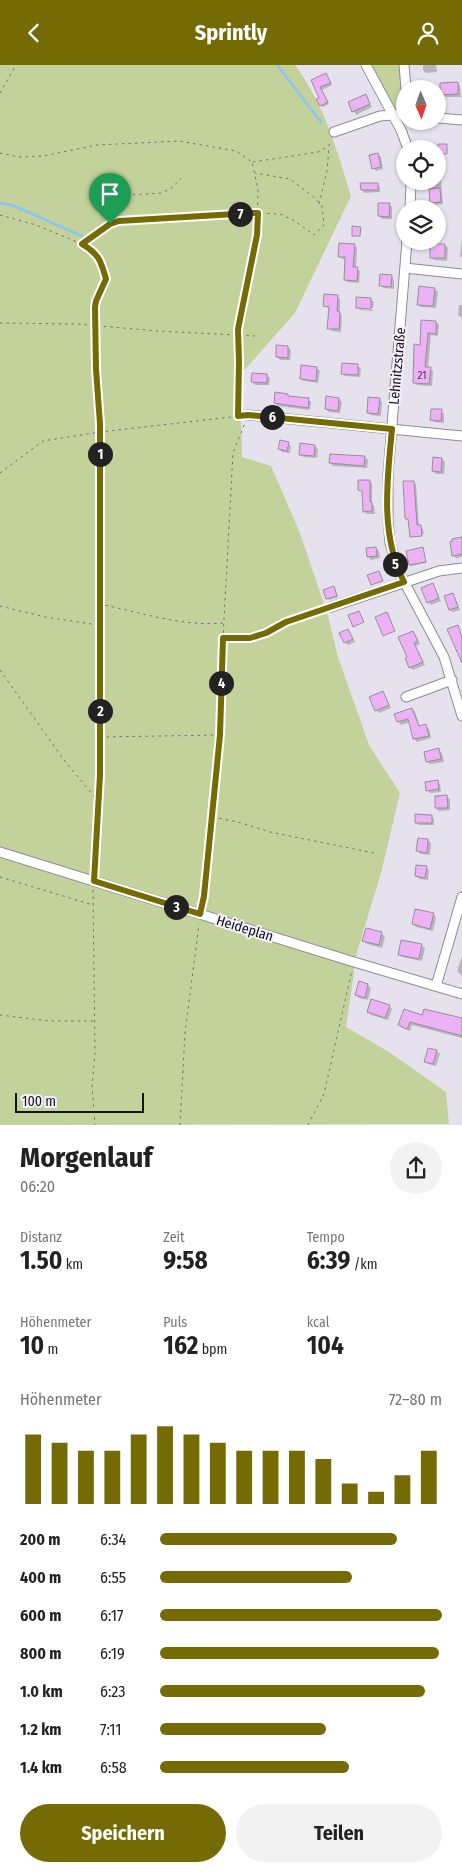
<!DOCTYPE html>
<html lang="de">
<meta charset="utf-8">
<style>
body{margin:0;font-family:"Fira Sans Condensed",sans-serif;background:#f2f2f2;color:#222;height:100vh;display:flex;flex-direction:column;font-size:19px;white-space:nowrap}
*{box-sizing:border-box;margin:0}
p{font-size:16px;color:#767676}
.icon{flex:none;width:28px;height:28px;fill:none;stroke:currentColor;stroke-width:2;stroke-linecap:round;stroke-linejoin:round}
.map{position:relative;height:1060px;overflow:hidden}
.panel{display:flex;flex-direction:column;background:#fff;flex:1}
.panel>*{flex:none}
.needle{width:32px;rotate:178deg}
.controls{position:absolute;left:396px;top:15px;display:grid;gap:10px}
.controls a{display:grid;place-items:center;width:50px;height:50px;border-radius:50%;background:#fff;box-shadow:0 1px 4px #0004;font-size:25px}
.scale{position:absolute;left:15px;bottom:12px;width:129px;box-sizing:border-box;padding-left:5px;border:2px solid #141317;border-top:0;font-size:14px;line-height:18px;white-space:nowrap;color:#141317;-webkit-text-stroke:4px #f3f0fb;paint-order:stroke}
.pin{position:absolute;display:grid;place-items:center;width:42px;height:42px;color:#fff;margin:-51px -21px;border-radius:50% 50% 50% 0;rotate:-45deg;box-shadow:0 0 5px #0007}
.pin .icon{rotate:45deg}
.km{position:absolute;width:25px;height:25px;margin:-12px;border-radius:50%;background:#222;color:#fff;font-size:14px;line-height:25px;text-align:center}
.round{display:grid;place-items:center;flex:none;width:52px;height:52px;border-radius:26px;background:#f2f2f2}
.overview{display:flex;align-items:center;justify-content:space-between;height:85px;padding:0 20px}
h1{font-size:28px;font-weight:700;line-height:38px}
.metrics{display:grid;grid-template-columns:repeat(3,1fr);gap:8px;height:85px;padding:5px 20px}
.metrics div{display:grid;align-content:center}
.metrics b{font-size:25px;font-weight:700}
.metrics small{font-size:14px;font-weight:400}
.metrics p{font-size:14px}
.chart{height:140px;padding:10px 20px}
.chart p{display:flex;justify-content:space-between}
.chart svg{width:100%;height:90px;margin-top:5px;stroke:#756b05;stroke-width:6}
.button{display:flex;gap:10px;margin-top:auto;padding:10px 20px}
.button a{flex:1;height:58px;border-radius:30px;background:#756b05;color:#fff;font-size:20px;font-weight:700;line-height:58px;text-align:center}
.button a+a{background:#f2f2f2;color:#222}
ul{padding:0 20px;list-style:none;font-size:16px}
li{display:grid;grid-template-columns:80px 60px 1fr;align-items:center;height:38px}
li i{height:12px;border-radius:6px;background:#756b05}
header{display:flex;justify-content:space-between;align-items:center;height:65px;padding:0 20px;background:#756b05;color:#fff;font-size:22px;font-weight:700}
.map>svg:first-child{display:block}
.green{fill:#c3d29b}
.shadow{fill:#0003}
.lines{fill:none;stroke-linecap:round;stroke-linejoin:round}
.stream{stroke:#8bc4f4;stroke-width:2.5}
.building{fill:#edb1f6;stroke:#978f98}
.minor-casing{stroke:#8f8c96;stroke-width:11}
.path{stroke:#737178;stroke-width:1;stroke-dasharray:2.5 4;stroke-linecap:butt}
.minor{stroke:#fff;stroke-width:9}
.route-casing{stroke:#fff;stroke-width:10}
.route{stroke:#756b05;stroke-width:6}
.labels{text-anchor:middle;stroke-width:4;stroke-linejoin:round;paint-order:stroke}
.number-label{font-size:11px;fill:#4a3a4f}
.street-label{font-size:14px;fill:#141317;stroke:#f3f0fb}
</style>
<header><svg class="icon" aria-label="back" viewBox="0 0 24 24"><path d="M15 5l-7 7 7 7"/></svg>Sprintly<svg class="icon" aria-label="person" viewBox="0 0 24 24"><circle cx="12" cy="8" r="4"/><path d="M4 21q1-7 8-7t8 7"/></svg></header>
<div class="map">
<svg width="462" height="1060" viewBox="0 0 462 1060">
<rect width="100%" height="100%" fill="#e6e2ed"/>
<!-- green -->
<path class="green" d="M 0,0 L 295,0 C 324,39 337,85 351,131 L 295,248 L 240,310 L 242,392 L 271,401 L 300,468 L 328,551 L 338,592 L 369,680 L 400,728 L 381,808 L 357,887 L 346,962 L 389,987 L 446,1027 L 449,1059 L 0,1060 Z
M 366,0 L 404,0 L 405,49 L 392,49 Z"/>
<!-- shadow -->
<path class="shadow" d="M 423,0 L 436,0 L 437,7 L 426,8 L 423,5 Z
M 326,9 L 332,20 L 322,25 L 329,39 L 323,42 L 321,40 L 320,34 L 312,16 Z
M 458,18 L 460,21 L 461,32 L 445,32 L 442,29 Z
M 365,31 L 372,42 L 356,50 L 350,38 Z
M 378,89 L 381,92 L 383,104 L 376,106 L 374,103 Z
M 438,103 L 440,105 L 443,139 L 434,140 L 431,137 L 429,116 L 438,116 Z
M 377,119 L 380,122 L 380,127 L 365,128 L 362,125 Z
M 389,139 L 392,142 L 392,154 L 382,154 L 379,151 Z
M 438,151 L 441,154 L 440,166 L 438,166 Z
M 462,173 L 462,193 L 460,191 Z
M 354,180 L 357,183 L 356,203 L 360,206 L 359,218 L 348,217 L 345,215 L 346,194 L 342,194 L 339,191 Z
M 445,180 L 448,183 L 447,196 L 434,195 L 431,192 Z
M 392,212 L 394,215 L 394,224 L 384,223 L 381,220 Z
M 435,224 L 438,227 L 436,243 L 421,242 L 418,239 Z
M 337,231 L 340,234 L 340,248 L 342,251 L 341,267 L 332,266 L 329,263 L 330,244 L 325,241 Z
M 371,234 L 374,237 L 373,243 L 358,242 L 358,244 L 357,242 Z
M 459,240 L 462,240 L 462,253 L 458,250 Z
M 359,244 L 373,245 L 373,246 L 360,245 Z
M 423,257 L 436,257 L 439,260 L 438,271 L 431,270 L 428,303 L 433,306 L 432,321 L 417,320 L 414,317 L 421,281 Z
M 288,282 L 291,285 L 290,295 L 280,295 L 277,292 Z
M 358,301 L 361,304 L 360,312 L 345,311 L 342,308 Z
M 317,303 L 320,306 L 318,318 L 304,316 L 301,313 Z
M 267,310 L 270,313 L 269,320 L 255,320 L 252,317 Z
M 287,330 L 290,333 L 308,334 L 311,337 L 310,345 L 278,341 L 275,338 Z
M 339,334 L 342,337 L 340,348 L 329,347 L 326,344 Z
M 379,334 L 382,337 L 381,351 L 371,350 L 368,348 Z
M 441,346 L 444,349 L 444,358 L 434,357 L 431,354 Z
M 288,378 L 291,381 L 290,388 L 282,387 L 279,384 Z
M 315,381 L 318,384 L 317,393 L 303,392 L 301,389 Z
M 365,392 L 368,395 L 367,403 L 333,401 L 330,398 Z
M 442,394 L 445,397 L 444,409 L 436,409 L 433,406 Z
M 370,416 L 372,419 L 372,439 L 374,441 L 375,449 L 367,449 L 365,446 L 364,428 L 359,425 Z
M 413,417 L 416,419 L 419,461 L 423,464 L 424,469 L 412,471 L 409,456 L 406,453 Z
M 462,474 L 462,492 L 456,493 L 453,490 Z
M 376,483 L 379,486 L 380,493 L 371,495 L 368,492 Z
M 423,484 L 426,498 L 411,501 L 410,500 Z
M 432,520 L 441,536 L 431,540 L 429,537 Z
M 335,523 L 338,532 L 329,535 L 325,525 Z
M 452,530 L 455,533 L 460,545 L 453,547 L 450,545 Z
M 348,565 L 355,577 L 348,580 L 345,577 Z
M 413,567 L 420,579 L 416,581 L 425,600 L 413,605 L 410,602 L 408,593 Z
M 383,627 L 391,643 L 379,648 L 376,645 Z
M 412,644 L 415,647 L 420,662 L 426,661 L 429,664 L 431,673 L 417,677 L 414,674 L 410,657 L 401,660 L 399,657 L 396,650 Z
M 439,685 L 442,688 L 444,697 L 430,699 L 427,697 Z
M 437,716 L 440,719 L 441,727 L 430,728 L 427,725 Z
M 447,732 L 450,734 L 450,745 L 439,746 L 436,743 Z
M 431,751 L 434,754 L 434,760 L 419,760 L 416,757 Z
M 428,775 L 431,778 L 430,790 L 420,789 L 418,786 Z
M 426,802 L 429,805 L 428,815 L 419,814 L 416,811 Z
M 433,849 L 436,852 L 433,866 L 416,862 L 413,859 Z
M 367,865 L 382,869 L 385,872 L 382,883 L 367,879 L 364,876 Z
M 402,877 L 422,881 L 425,883 L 422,896 L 402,892 L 399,889 Z
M 462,891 L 462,911 L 457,906 Z
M 368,920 L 371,923 L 368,935 L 359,933 L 356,930 Z
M 389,941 L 392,944 L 388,955 L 371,950 L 368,947 Z
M 405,945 L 462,962 L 462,973 L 412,960 L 410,966 L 403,963 L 400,960 Z
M 428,984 L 437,986 L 440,989 L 436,1001 L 428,999 L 425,996 Z"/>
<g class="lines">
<!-- stream -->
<path class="stream" d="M 277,0 L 321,57
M 0,138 L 12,140 L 82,171"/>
</g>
<!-- building -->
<path class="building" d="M 326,8 L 331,18 L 320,22 L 328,37 L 320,41 L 316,34 L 319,33 L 311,15 Z
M 458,17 L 458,29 L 440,30 L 440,18 Z
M 366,29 L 370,39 L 352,47 L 348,37 Z
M 438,79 L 447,79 L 447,89 L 438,89 Z
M 378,88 L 381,102 L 372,104 L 369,90 Z
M 360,118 L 378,118 L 378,125 L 361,125 Z
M 440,123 L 441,137 L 430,138 L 429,124 Z
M 378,138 L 390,138 L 389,152 L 378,151 Z
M 352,161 L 361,162 L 360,171 L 352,171 Z
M 339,178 L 355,179 L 353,202 L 358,202 L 357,216 L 344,215 L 345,192 L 338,192 Z
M 430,179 L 445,179 L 445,193 L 430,193 Z
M 380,209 L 392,210 L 391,222 L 379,221 Z
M 419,221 L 435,223 L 433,241 L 417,240 Z
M 324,229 L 338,230 L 337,246 L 340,247 L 339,264 L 327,264 L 329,242 L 323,241 Z
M 356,232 L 371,233 L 371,244 L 356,243 Z
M 421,255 L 436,256 L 436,269 L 428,268 L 425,302 L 431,302 L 429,319 L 413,318 L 414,279 L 420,280 Z
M 276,280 L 288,281 L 288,293 L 276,292 Z
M 342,298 L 358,299 L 358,310 L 341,309 Z
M 301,300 L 317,302 L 316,316 L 300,314 Z
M 252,308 L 267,309 L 267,318 L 251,317 Z
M 275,327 L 288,329 L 288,331 L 309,333 L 308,343 L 274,338 Z
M 326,331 L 339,333 L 338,346 L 325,344 Z
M 368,332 L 380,333 L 378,349 L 367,348 Z
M 431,344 L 442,344 L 441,356 L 430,355 Z
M 280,375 L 289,377 L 287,386 L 278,384 Z
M 300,378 L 315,380 L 314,391 L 299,390 Z
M 330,389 L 365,391 L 364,401 L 329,398 Z
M 433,392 L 442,393 L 441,407 L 432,406 Z
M 358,415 L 370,415 L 370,437 L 372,437 L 372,446 L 363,447 L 362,426 L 358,425 Z
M 403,416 L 414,416 L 417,460 L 421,460 L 422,471 L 410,472 L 408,454 L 405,454 Z
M 462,472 L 462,489 L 452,491 L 450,477 L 452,476 L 452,474 Z
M 376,482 L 377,491 L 367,492 L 366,483 Z
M 423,482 L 426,497 L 409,500 L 406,486 Z
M 379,506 L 383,516 L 371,520 L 367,510 Z
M 433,518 L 439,533 L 427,538 L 421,523 Z
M 334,521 L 337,531 L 326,534 L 323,525 Z
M 453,528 L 458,542 L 449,545 L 444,531 Z
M 359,546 L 364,557 L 353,562 L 348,550 Z
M 387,547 L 395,566 L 383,571 L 375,552 Z
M 458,560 L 462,572 L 462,598 L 447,564 Z
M 348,564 L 353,574 L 344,578 L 339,568 Z
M 413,566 L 418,576 L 414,578 L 423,597 L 409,603 L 405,593 L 407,592 L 398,572 Z
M 383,626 L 389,640 L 375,646 L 369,632 Z
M 412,643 L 419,661 L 426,659 L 429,671 L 413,674 L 408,654 L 397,657 L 394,649 Z
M 439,683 L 441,694 L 426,697 L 424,687 Z
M 438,715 L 439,724 L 426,726 L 425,717 Z
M 447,730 L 448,743 L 435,743 L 435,731 Z
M 415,749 L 432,750 L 432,758 L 415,758 Z
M 418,773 L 428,774 L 427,788 L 416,786 Z
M 416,800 L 427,801 L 425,813 L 415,811 Z
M 415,844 L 434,848 L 430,864 L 412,859 Z
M 366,863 L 382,867 L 379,880 L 362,876 Z
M 401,875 L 422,879 L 419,894 L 398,890 Z
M 359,916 L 368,919 L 365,933 L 355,930 Z
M 371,934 L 390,940 L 385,953 L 367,947 Z
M 404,944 L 422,950 L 424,944 L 462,953 L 462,971 L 410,957 L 407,964 L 398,960 Z
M 428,983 L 437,985 L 433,999 L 424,997 Z"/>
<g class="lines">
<!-- minor casing -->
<g class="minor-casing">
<path id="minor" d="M 366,0 L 401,65 L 408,84
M 404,0 L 406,24
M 438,53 L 462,55
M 334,67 L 380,51 L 405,49
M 410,144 L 411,116
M 407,176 L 388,409 L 388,455 L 390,478 L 399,507 L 444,592 L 462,651
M 405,203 L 462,209
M 248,350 L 462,371
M 331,542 L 439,506 L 462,503
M 406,632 L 452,615
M 0,787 L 354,897 L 462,929
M 436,921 L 462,832"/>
</g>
<!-- path -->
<path class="path" d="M 0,28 L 16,0
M 0,88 L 19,92 L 43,91 L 97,80 L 179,76 L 236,86 L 252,97 L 258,125 L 257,169 L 238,264 L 239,297 L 238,350
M 253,97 L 318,87 L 329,81 L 331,76
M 319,139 L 327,106 L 329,82
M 0,150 L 36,160 L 82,179 L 110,159 L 119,156 L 252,148 L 280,149 L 295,156 L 314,170 L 324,160 L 322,141 L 315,133 L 290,114 L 255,108
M 110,158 L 115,142 L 129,130 L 162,128 L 173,122 L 181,113
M 82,179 C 99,189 101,196 106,214 L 96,236 L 95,242 L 95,304 L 100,359 L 100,711 L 94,806
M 0,258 L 77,259 L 158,266 L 255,271
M 0,408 L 43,376 L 100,367 L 240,351
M 99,539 C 140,547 182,562 223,558
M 0,541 L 45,552 L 98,560
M 224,573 L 250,573 L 266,568 L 286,557 L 322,545
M 0,605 L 64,695 L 98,736
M 100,672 L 219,670
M 213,752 L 238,757 L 270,767 L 374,788
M 0,812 L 93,840
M 93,825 L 95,988 L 92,1021 L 95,1060
M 202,840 L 219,670 L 223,573 L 233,388 L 245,358
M 0,950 L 49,956 L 94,956
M 180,1060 L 185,968 L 199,859
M 308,1060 L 324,1029 L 352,905"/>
<!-- minor -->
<use href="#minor" class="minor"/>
</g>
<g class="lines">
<!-- route casing -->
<g class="route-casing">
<path id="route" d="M 252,148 L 258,148 L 257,170 L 238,264 L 239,297 L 238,351 L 248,350 L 392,364 C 387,416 380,470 404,517 L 286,557 L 266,568 L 250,573 L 223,573 L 220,670 L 204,831 L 200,849 L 94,816 L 100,710 L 100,359 L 96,304 L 95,242 L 96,236 L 106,214 C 101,196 99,189 82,179 L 110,159 L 119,156 Z"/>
</g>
<!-- route -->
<use href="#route" class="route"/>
</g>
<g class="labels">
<!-- number labels -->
<g class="number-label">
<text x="422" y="314">21</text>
</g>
<!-- street labels -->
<g class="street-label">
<text transform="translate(397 301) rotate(-85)" y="5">Lehnitzstraße</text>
<text transform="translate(245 863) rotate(17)" y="5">Heideplan</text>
</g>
</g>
</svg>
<div class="controls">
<a><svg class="needle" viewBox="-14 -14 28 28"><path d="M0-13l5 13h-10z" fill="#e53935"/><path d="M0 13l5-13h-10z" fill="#767676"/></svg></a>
<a><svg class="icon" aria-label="locate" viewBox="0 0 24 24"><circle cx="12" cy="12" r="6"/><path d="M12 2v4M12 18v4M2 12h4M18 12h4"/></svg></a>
<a><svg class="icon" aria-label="layers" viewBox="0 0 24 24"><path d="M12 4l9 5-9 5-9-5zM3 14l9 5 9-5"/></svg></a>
</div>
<div class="scale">100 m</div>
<div class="pin" style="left:110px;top:159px;background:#1e9e55"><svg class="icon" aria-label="arrive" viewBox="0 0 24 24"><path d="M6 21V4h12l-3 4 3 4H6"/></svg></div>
<b class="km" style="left:100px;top:389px">1</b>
<b class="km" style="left:100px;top:646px">2</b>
<b class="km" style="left:176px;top:842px">3</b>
<b class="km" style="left:221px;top:618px">4</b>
<b class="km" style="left:395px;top:499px">5</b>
<b class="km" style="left:272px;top:352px">6</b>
<b class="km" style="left:240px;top:149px">7</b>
</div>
<section class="panel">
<div class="overview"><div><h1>Morgenlauf</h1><p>06:20</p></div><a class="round"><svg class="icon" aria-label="share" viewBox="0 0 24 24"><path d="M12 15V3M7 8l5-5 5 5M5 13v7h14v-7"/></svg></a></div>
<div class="metrics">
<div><p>Distanz</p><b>1.50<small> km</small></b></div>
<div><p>Zeit</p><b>9:58</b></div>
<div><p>Tempo</p><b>6:39<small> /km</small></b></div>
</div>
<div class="metrics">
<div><p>Höhenmeter</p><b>10<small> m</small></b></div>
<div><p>Puls</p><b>162<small> bpm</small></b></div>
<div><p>kcal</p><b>104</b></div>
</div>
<div class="chart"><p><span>Höhenmeter</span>72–80 m</p>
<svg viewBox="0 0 160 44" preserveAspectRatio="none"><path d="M5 44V10M15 44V14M25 44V18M35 44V18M45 44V10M55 44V6M65 44V10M75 44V14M85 44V18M95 44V18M105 44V18M115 44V22M125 44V34M135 44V38M145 44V30M155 44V18"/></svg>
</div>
<ul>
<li><b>200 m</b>6:34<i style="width:84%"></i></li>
<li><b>400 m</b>6:55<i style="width:68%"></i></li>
<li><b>600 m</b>6:17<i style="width:100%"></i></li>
<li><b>800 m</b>6:19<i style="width:99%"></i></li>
<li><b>1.0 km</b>6:23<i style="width:94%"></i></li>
<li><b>1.2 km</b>7:11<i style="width:59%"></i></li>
<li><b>1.4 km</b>6:58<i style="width:67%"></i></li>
</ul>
<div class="button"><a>Speichern</a><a>Teilen</a></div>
</section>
